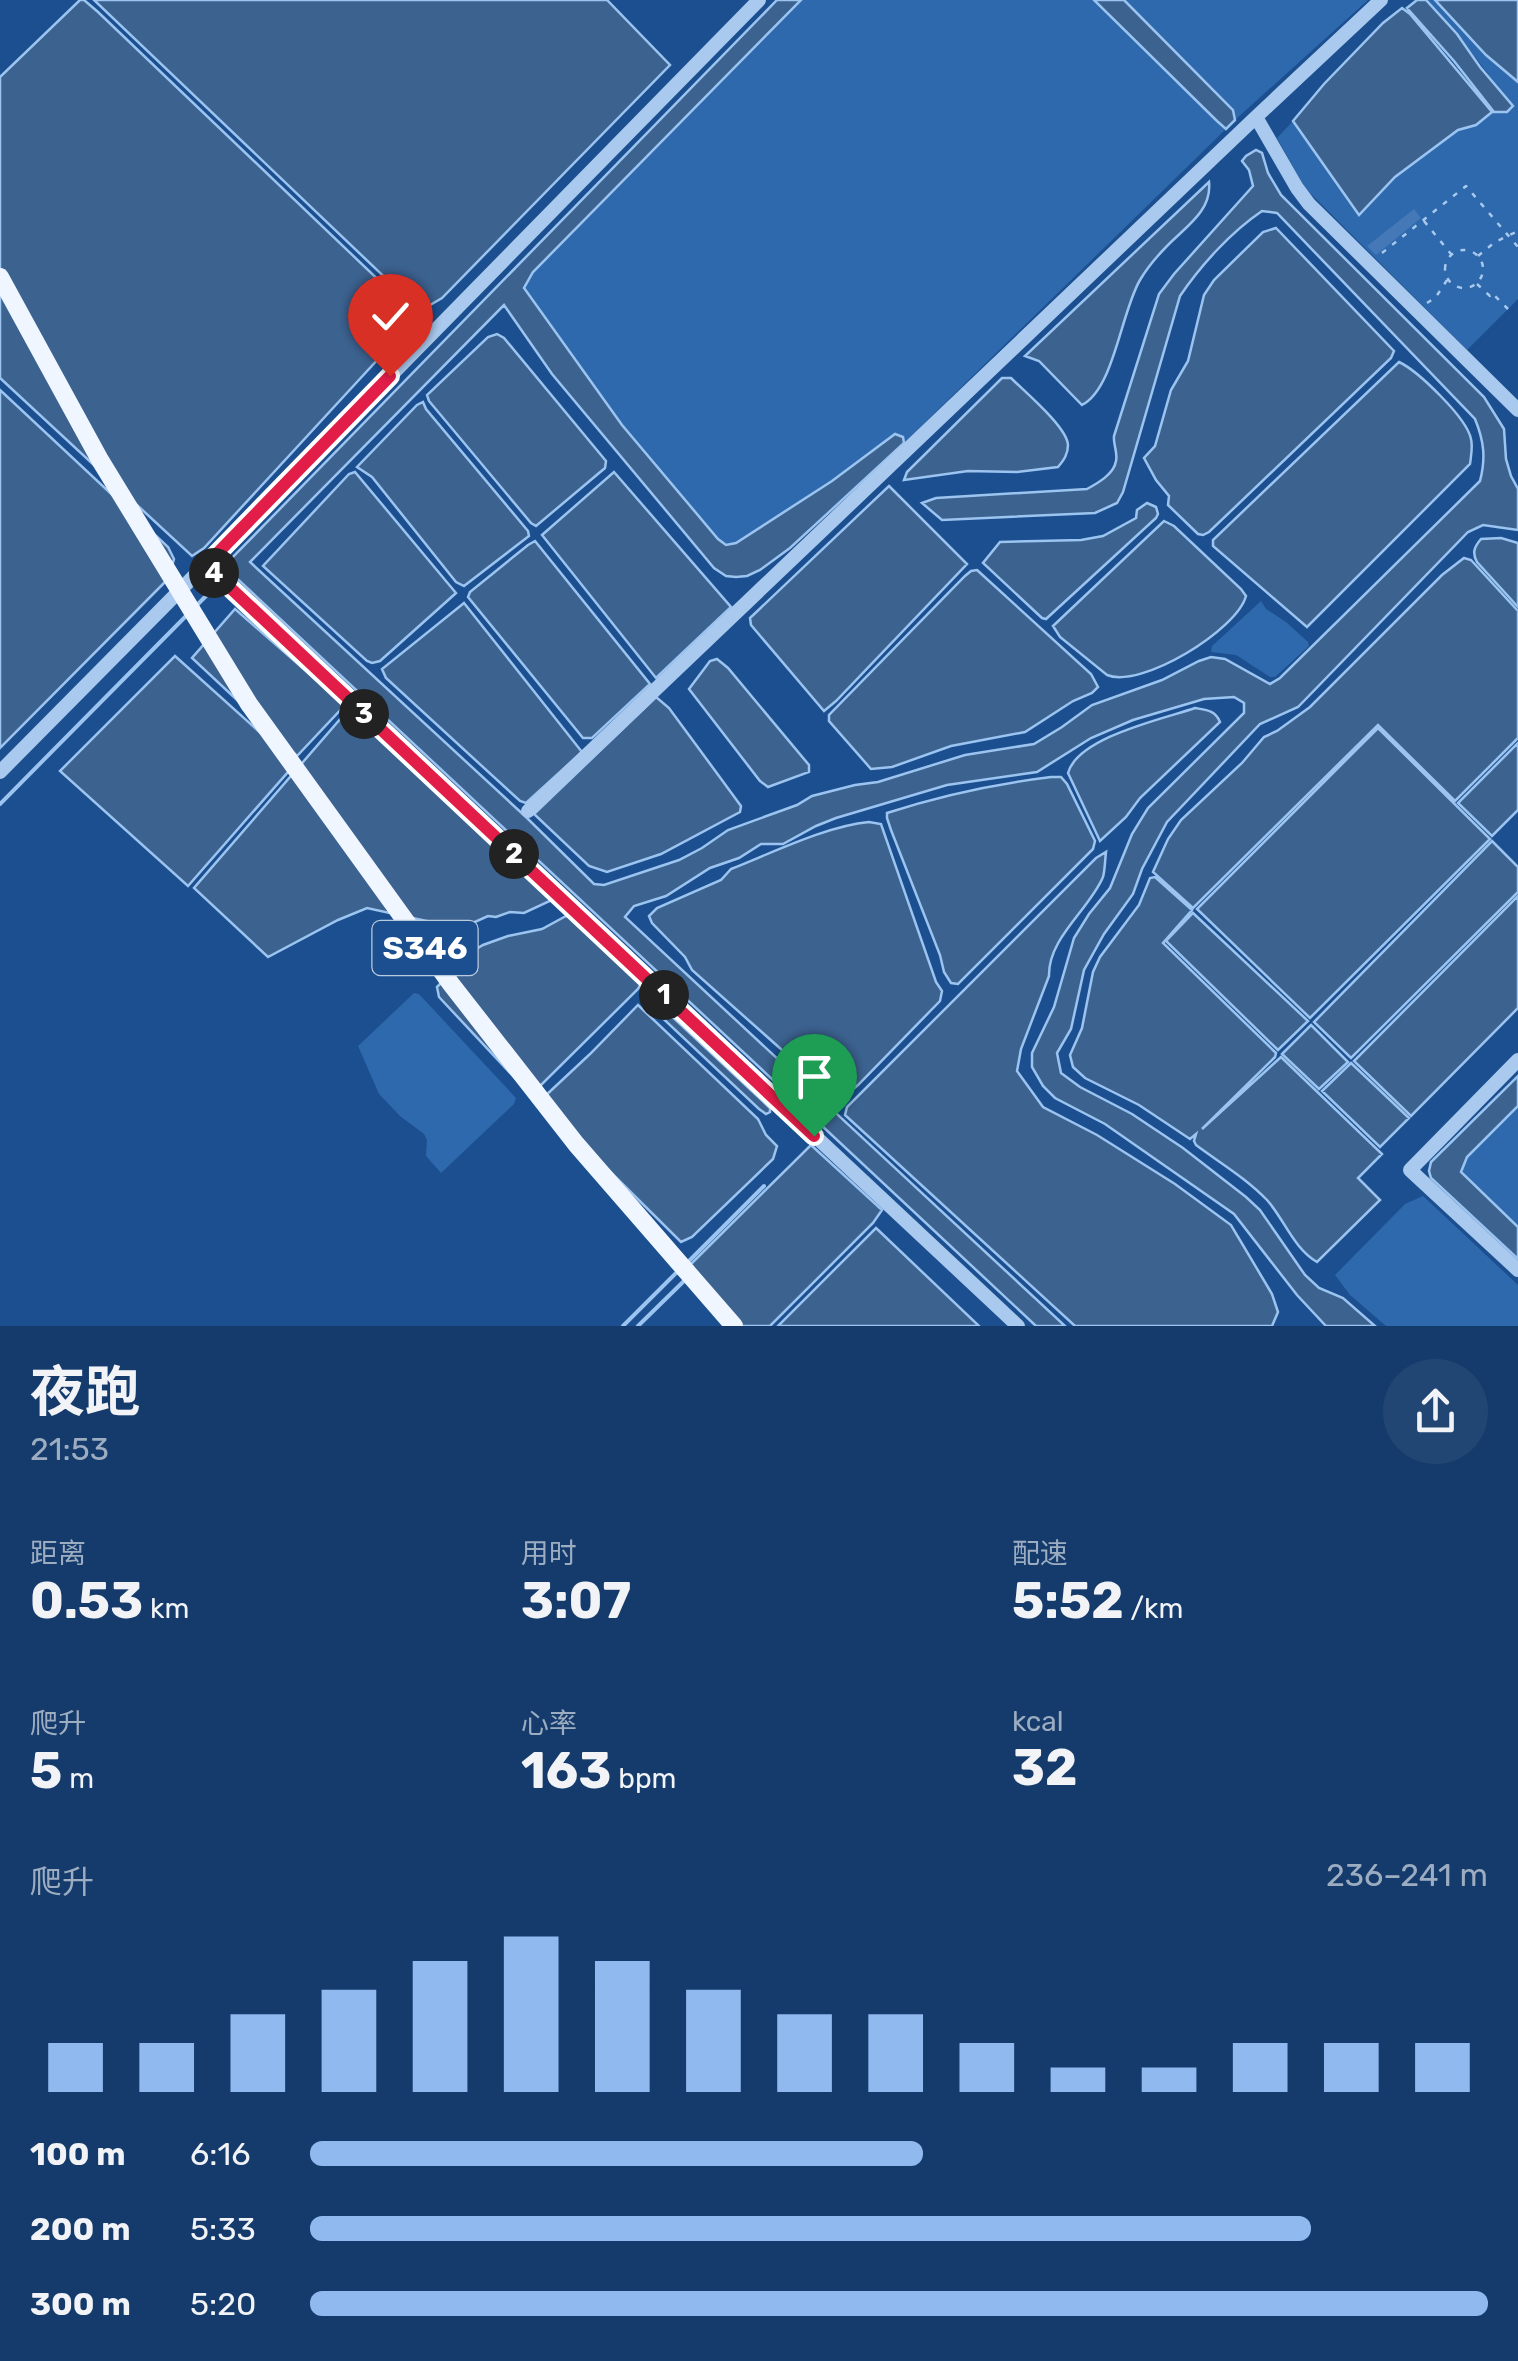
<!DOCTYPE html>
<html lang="zh">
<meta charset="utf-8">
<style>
body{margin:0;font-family:Rubik,"Noto Sans SC",sans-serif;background:#214673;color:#f1f3f6;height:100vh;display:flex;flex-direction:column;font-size:38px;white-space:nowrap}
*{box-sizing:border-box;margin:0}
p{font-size:32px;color:#9dadc1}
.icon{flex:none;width:55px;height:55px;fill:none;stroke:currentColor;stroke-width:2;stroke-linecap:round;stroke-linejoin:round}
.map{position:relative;height:1326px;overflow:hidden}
.details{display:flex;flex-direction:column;background:#143b6b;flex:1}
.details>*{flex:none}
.pin{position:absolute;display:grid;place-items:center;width:85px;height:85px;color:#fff;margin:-102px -42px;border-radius:50% 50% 50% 0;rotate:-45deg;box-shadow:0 0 10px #0007}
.pin .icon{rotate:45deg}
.km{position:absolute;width:50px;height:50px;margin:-25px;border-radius:50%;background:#222;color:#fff;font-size:28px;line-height:50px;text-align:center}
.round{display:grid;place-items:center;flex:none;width:105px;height:105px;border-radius:52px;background:#214673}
.head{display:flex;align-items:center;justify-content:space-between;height:170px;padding:0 30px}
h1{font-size:55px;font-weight:700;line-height:75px}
.metrics{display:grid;grid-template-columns:repeat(3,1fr);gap:15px;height:170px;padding:10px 30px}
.metrics div{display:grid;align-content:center}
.metrics b{font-size:50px;font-weight:700}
.metrics small{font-size:28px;font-weight:400}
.metrics p{font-size:28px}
.chart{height:280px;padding:20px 30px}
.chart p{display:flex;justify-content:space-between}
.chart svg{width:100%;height:180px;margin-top:10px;stroke:#90b9f0;stroke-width:6}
ul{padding:0 30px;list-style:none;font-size:32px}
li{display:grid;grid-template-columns:160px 120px 1fr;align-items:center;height:75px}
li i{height:25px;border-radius:12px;background:#90b9f0}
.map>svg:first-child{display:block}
.green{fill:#2e69ad}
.water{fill:#3c6290;stroke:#9cc4f0;stroke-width:2.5}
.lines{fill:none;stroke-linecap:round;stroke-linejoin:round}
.stream{stroke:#9cc4f0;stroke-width:4}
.building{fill:#4478b7}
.path{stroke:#a9c9ee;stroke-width:2.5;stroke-dasharray:5 8;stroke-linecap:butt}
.minor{stroke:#a9c9ee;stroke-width:14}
.major{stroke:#f0f6ff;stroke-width:18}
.route-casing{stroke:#fff;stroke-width:20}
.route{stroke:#e11d48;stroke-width:12}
.labels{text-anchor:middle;stroke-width:9;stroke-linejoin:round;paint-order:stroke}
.shield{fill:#1b4f8f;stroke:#bbcadd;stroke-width:2.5}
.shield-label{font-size:32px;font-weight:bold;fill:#fff}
</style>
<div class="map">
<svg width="1518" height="1326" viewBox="0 0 1518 1326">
<rect width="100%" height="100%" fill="#1b4f8f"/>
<!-- green -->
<path class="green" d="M 800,0 L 1094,0 L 1226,129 L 904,443 L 903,437 L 895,434 L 832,481 L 736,543 L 727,545 L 718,539 L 622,426 L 524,288 L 533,272 Z
M 1124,0 L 1368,0 L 1235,120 L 1233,110 Z
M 1426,0 L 1435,0 L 1486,55 L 1518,82 L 1518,299 L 1467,350 L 1305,188 L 1277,138 L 1293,121 L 1359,215 L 1370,205 L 1395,177 L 1458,130 L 1483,120 L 1492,112 L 1507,112 L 1513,105 C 1484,72 1458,29 1426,0 Z
M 1261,601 L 1266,609 L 1286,622 L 1308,642 L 1309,646 L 1275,677 L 1270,677 L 1236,655 L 1211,652 L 1212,646 Z
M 414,993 L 419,994 L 516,1098 L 514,1104 L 441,1173 L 426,1156 L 427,1140 L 424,1134 L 400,1116 L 379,1094 L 358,1046 Z
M 1518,1106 L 1518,1227 L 1461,1172 L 1467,1157 Z
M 1423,1196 L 1518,1285 L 1518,1326 L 1386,1326 L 1350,1295 L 1335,1275 L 1405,1204 Z"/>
<!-- water -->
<path class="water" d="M 80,0 L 84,0 L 98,12 L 412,312 L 415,319 L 204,548 L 192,556 L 0,378 L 0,77 Z
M 94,0 L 607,0 L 670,65 L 442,298 L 420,311 Z
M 777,0 L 801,0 L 533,272 L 524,288 L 622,425 L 718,539 L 726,545 L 736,543 L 832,481 L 895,434 L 903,437 L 904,443 L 790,548 L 760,570 L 747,576 L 736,577 L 726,576 L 714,568 L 552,374 L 504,305 L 250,562 L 527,818 L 594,884 L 604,885 L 679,860 L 702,848 L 728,830 L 797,805 L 812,796 L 855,785 L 878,782 L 965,755 L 1034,744 L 1062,727 L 1092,705 L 1162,680 L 1199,661 L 1211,657 L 1225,659 L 1270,684 L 1280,678 L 1480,481 C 1486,458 1484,441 1475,419 L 1277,213 L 1262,211 C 1231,232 1201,265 1180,296 L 1123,492 L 1117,503 L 1095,513 L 942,520 L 922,503 L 936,498 L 1087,489 C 1098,483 1114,474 1116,461 C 1118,452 1113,445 1114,436 L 1159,294 L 1174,274 L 1253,186 L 1249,170 L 1242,161 L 1246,156 L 1256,150 L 1262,153 L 1268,173 L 1281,195 L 1484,397 L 1504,429 L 1506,459 L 1511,476 L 1518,489 L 1518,530 L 1483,525 L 1468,532 L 1298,707 L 1260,724 L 1167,822 L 1142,869 L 1133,894 L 1104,934 L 1084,970 L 1071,1029 L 1057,1053 L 1061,1073 L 1080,1087 L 1132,1114 L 1183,1148 L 1246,1197 L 1260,1210 L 1305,1275 L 1319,1288 L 1343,1298 L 1375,1326 L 1326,1326 L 1297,1295 L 1234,1214 L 1105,1124 L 1055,1098 L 1043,1086 L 1032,1067 L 1032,1053 L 1054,1007 L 1074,938 L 1089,914 L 1110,888 L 1132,834 L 1148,808 L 1244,713 L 1244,703 L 1234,697 L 1204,699 L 1133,720 L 1091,738 L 1037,772 L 947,785 L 836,818 L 816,826 L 783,844 L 761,844 L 739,858 L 710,868 L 666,896 L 634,906 L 625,917 L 1065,1326 L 1036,1326 L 230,572 L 229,561 Z
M 1094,0 L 1124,0 L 1233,110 L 1235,120 L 1226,129 L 1217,121 Z
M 1417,0 L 1426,0 L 1457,34 L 1480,67 L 1513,106 L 1507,112 L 1494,112 L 1454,61 L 1407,8 Z
M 1435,0 L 1518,0 L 1518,82 L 1486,55 Z
M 1402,8 L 1410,14 L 1492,112 L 1476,125 L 1458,130 L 1395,177 L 1359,215 L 1293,121 L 1324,84 L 1383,23 Z
M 1209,182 C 1212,210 1187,226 1169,244 C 1159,254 1147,268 1140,280 C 1121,312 1114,389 1082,405 L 1039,361 L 1025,356 Z
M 1276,228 L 1394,351 L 1391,358 L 1209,532 L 1203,535 L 1198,534 L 1168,505 L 1169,496 L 1156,480 L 1144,458 L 1155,446 L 1171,390 L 1188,361 L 1204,295 L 1214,280 L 1263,232 Z
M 497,334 L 504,338 L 606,461 L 605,468 L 536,526 L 531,523 L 429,401 L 427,395 L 488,337 Z
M 1399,362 C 1418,371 1467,418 1471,439 C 1473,447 1471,456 1470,464 L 1307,627 L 1213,546 L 1213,540 Z
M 1002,378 L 1011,378 C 1025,392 1067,427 1068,445 C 1068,454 1064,460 1058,467 L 1017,472 L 968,471 L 904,480 L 907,472 Z
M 0,390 L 168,547 L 174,559 L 168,579 L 0,748 Z
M 423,402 L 426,409 L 528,531 L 529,536 L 464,586 L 456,582 L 372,477 L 357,467 L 417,405 Z
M 355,472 L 456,593 L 380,661 L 372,663 L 367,661 L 263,566 L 349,474 Z
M 614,472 L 731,607 L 656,678 L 542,535 Z
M 889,486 L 967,564 L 836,701 L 824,711 L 751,625 L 750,618 Z
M 1147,503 L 1156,507 L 1158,514 L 1156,518 L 1046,619 L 1042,618 L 983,563 L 1000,542 L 1081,540 L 1103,536 L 1136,518 L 1137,510 Z
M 1164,521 L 1174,526 L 1241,589 L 1246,596 C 1237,630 1141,689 1107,675 L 1060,637 L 1053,626 Z
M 1501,538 L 1518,543 L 1518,607 L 1477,562 C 1472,553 1474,547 1481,539 Z
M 535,541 L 650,684 L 592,738 L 583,738 L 468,597 L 470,592 L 528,545 Z
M 1464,558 L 1471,560 L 1518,611 L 1518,738 L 1455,801 L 1378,725 L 1193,908 L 1153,872 L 1168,839 L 1181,820 L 1242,763 L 1264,737 L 1277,731 L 1310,707 L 1442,575 Z
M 977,570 L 1091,674 L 1098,687 L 1092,693 L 1073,701 L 1025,732 L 951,746 L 892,767 L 871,769 L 829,721 L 829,715 L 965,576 L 971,571 Z
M 464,603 L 582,752 L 526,803 L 520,801 L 386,678 L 382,669 Z
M 235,609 L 345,705 L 297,756 L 192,658 Z
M 175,656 L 295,764 L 188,886 L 60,771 Z
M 717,659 L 728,668 L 809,765 L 809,772 L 768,787 L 760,781 L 689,689 L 710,661 Z
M 656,697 L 669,708 L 741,806 L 740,812 L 661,854 L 607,872 L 589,866 L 534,814 Z
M 1195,708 C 1206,710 1215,710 1220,722 L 1140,798 L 1126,817 L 1100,841 L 1068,773 C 1078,737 1163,719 1195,708 Z
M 348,710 L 552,900 L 524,913 L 510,912 L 496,917 L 488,916 L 466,926 L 454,927 L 367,908 L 338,920 L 268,957 L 194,888 Z
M 1378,728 L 1490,839 L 1310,1018 L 1197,909 Z
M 1518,743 L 1518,810 L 1492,836 L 1458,803 Z
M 1051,777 L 1061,777 L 1067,784 L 1095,841 L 1093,849 L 958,984 L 951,983 L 944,972 L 940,955 L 891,830 L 887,818 L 887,813 C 942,795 994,784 1051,777 Z
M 869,822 L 881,824 L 936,982 L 942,991 L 940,1001 L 858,1085 L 846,1095 L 836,1098 L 692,970 L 685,957 L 652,923 L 649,916 L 657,908 L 721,880 L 731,869 C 772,853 826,826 869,822 Z
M 1492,841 L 1518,867 L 1518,892 L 1351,1058 L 1314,1022 Z
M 1106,852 C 1105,860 1105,870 1103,877 C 1089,910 1048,938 1049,976 L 1021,1049 L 1017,1071 L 1043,1107 L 1097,1135 L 1175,1184 L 1231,1225 L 1272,1294 L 1278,1312 L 1272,1326 L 1075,1326 L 845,1115 L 847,1107 L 1096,858 Z
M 1155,877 L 1192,910 L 1163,943 L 1276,1053 L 1275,1057 L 1202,1129 L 1281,1057 L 1382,1154 L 1358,1178 L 1380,1200 L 1317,1262 C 1294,1249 1284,1219 1267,1200 C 1246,1178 1220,1163 1196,1145 L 1194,1141 L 1196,1134 L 1190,1139 L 1139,1105 L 1085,1078 L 1073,1067 L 1070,1055 L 1082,1028 L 1093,972 L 1100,957 L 1139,905 L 1150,878 Z
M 1518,896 L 1518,1008 L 1411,1116 L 1354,1061 Z
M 1193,913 L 1308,1021 L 1278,1050 L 1166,941 Z
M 566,916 L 570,917 L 641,984 L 638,989 L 535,1091 L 527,1091 L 439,997 L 437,987 L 473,951 L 483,945 L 508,936 L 542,929 Z
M 650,996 L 770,1108 L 770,1112 L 766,1114 L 759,1109 L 653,1009 L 646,1005 L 645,998 Z
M 638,1005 L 758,1119 L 766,1135 L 777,1146 L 773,1159 L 692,1237 L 681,1242 L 545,1107 L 543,1098 L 590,1054 Z
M 1311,1025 L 1348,1062 L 1319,1089 L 1282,1054 Z
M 1351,1063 L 1409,1118 L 1380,1147 L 1322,1091 Z
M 1518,1076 L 1518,1106 L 1467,1157 L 1461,1172 L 1518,1227 L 1518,1259 L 1431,1178 L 1429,1171 L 1431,1162 Z
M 811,1145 L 882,1210 L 873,1223 L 770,1326 L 731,1326 L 691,1264 Z
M 876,1228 L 979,1326 L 778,1326 Z"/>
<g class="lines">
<!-- stream -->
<path class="stream" d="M 196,606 L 214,588
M 0,804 L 186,616
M 687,1263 L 764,1186
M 623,1326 L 680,1269
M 638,1326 L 685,1280"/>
</g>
<!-- building -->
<path class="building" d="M 1414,209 L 1421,218 L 1376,255 L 1367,246 Z"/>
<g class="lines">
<!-- path -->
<path class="path" d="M 1424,221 L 1451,254
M1445 269a19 19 0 1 1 38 0a19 19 0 1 1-38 0Z
M 1382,253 L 1466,186 L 1518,247
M 1478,256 L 1495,242 L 1518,231
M 1477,284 L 1490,296 L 1492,293 L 1508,309
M 1427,303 L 1436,297 L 1447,280"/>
<!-- minor -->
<path class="minor" d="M 759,0 L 205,565 L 1018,1326
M 1381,0 L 1256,117 L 1297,188 L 1309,204 L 1518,410
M 0,772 L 205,565
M 528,811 L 1256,117
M 1518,1060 L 1410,1170 L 1518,1270"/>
<!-- major -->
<path class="major" d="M 0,277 L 100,460 L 249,704 L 451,984 L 576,1144 L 734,1326"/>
</g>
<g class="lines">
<!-- route casing -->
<g class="route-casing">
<path id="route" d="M 390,376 L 206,565 L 814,1136"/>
</g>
<!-- route -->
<use href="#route" class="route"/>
</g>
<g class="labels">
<!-- shield labels -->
<rect class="shield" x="372.5" y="921" width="105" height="54" rx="8"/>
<g class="shield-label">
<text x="425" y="959">S346</text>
</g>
</g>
</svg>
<div class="pin" style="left:814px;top:1136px;background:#1e9e55"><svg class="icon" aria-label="arrive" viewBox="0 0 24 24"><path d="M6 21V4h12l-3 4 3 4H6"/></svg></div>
<div class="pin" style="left:390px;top:376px;background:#d93025"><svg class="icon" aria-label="check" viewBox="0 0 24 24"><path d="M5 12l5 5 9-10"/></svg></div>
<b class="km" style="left:664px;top:995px">1</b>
<b class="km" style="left:514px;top:854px">2</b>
<b class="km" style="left:364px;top:714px">3</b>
<b class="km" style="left:214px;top:573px">4</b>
</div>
<section class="details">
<div class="head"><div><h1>夜跑</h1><p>21:53</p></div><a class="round"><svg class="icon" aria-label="share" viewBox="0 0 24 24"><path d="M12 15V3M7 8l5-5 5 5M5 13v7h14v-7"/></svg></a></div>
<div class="metrics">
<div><p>距离</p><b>0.53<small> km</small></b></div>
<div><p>用时</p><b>3:07</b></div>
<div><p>配速</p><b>5:52<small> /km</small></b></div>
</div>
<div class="metrics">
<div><p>爬升</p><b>5<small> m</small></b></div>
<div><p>心率</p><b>163<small> bpm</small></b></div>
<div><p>kcal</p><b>32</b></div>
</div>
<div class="chart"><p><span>爬升</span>236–241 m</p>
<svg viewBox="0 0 160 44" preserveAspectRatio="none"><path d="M5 44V32M15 44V32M25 44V25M35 44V19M45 44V12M55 44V6M65 44V12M75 44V19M85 44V25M95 44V25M105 44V32M115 44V38M125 44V38M135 44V32M145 44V32M155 44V32"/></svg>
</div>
<ul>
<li><b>100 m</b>6:16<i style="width:52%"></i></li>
<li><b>200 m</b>5:33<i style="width:85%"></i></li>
<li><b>300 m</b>5:20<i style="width:100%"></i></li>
</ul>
</section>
